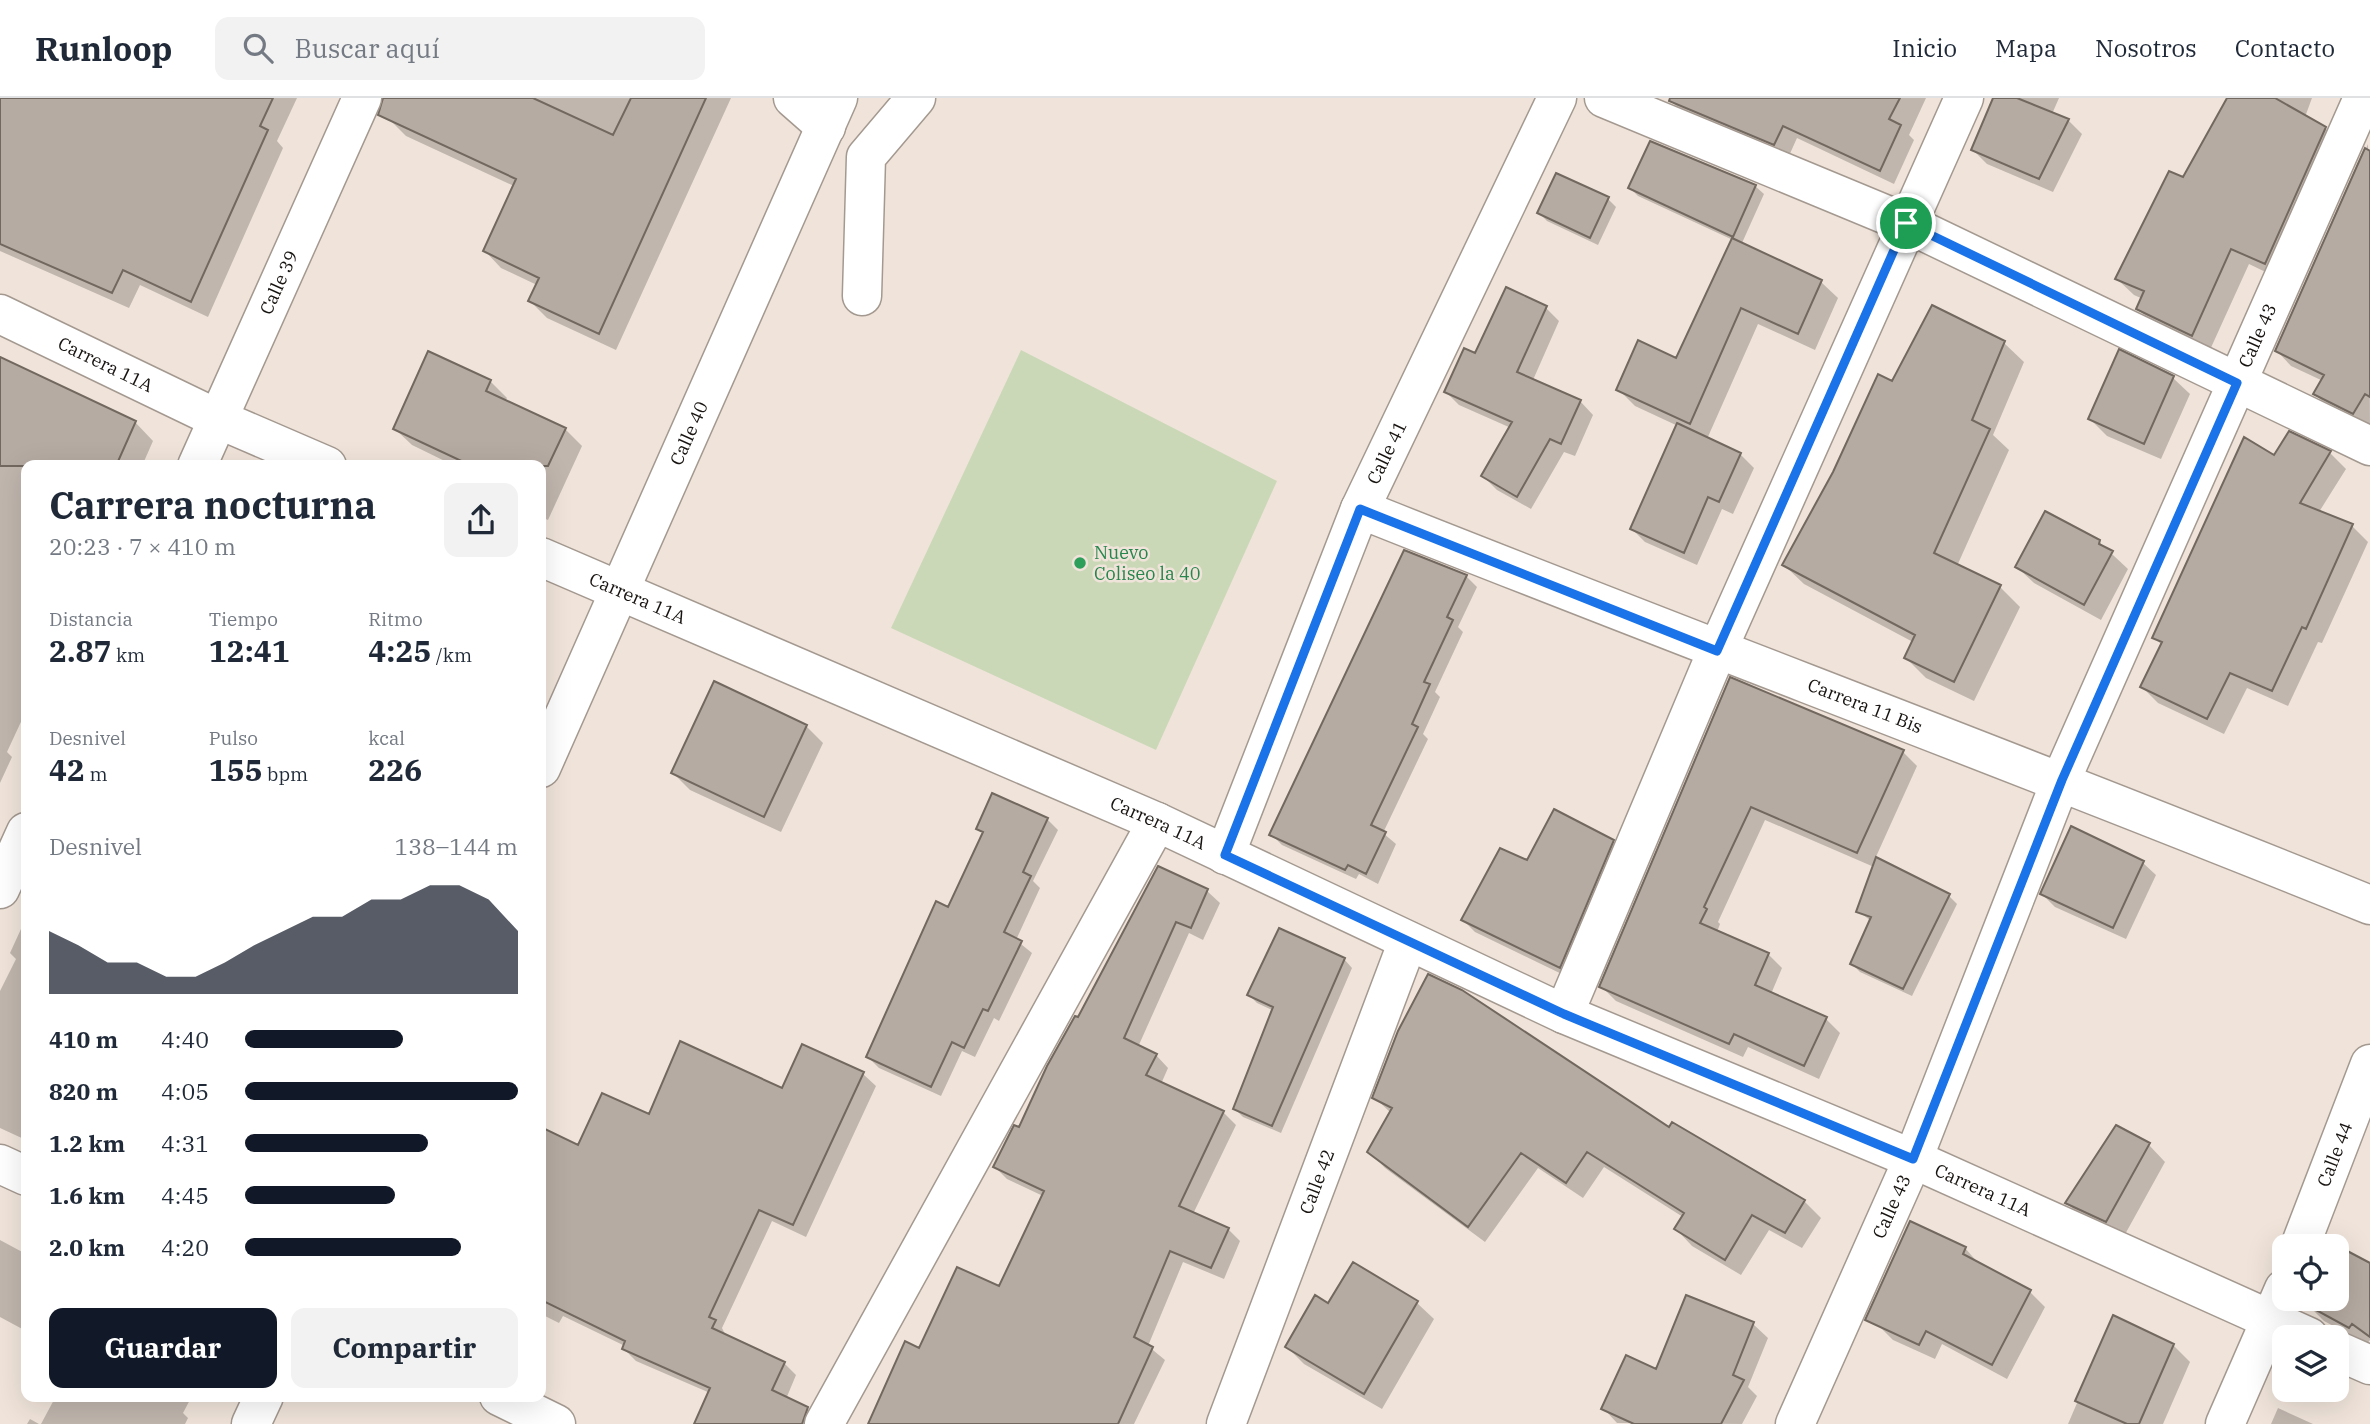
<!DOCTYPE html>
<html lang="es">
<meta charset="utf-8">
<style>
body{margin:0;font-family:"IBM Plex Serif",serif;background:#f2f2f3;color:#1f2937;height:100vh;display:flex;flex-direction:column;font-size:26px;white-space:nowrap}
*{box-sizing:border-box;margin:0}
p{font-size:23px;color:#747a83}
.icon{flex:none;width:38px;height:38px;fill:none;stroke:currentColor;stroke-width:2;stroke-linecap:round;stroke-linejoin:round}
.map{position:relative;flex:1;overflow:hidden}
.sheet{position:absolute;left:21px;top:362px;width:525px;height:942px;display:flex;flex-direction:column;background:#fff;border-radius:14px;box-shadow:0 7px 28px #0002}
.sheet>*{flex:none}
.fabs{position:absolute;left:2272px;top:1136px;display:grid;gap:14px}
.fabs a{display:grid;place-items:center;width:77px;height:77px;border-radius:14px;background:#fff;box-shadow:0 7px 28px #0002;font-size:35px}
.pin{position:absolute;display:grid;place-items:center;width:60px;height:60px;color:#fff;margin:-30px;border:4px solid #fff;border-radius:50%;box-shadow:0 2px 7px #0007}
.round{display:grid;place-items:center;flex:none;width:74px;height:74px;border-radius:14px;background:#f2f2f3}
.head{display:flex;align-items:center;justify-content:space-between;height:119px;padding:0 28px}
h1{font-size:38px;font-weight:700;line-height:52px}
.metrics{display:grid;grid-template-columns:repeat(3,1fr);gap:10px;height:119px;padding:7px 28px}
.metrics div{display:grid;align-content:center}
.metrics b{font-size:30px;font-weight:700}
.metrics small{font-size:19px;font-weight:400}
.metrics p{font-size:19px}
.chart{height:196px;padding:14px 28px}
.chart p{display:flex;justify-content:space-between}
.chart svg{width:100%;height:126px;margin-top:7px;fill:#111827;opacity:.7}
.primary-button{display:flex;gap:14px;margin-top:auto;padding:14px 28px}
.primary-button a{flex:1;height:80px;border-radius:14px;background:#111827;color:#fff;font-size:28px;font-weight:700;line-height:80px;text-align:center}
.primary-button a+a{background:#f2f2f3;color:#1f2937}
ul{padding:0 28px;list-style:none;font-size:23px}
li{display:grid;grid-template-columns:112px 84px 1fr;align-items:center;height:52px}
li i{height:18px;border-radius:9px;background:#111827}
header{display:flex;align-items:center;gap:42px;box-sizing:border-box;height:98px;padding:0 35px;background:#fff;border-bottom:2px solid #e0e1e3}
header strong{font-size:33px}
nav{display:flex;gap:38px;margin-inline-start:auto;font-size:24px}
.search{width:490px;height:63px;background:#f2f2f3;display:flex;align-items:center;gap:18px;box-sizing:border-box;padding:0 24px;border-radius:14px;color:#747a83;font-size:26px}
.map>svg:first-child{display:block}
.green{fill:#cbd8b8}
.shadow{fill:#0003}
.building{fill:#b6aba2;stroke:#72685f;stroke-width:2}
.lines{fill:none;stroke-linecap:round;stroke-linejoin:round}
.street-casing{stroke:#a49990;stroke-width:41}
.secondary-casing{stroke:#a49990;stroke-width:41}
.street{stroke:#fff;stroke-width:38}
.secondary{stroke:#fff;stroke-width:38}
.route-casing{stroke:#fff;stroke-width:14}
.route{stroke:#1a73e8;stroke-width:9}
.leisure-dot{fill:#2e9e5b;stroke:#f0e4da;stroke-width:2.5}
.labels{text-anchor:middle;stroke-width:5;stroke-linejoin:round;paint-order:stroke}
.street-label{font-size:18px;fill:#171310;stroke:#f0e4da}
.leisure-label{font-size:18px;fill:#27864d;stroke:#f0e4da;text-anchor:start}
</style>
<header>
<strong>Runloop</strong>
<div class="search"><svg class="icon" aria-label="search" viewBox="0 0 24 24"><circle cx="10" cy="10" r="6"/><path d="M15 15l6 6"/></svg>Buscar aquí</div>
<nav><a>Inicio</a><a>Mapa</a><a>Nosotros</a><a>Contacto</a></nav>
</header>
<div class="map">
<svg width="2370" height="1326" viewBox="0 0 2370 1326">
<rect width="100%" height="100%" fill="#f0e4da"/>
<!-- green -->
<path class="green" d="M 1021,252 L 1277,383 L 1156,652 L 891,530 Z"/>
<!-- shadow -->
<path class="shadow" d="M 0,0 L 297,0 L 277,43 L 283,50 L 208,219 L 140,187 L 129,210 L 0,153 Z
M 399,0 L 731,0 L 616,252 L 547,220 L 530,203 L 537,187 L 501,170 L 485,153 L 514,88 L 406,38 L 389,21 Z
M 1672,0 L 1926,0 L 1909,37 L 1914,42 L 1894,86 L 1797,40 L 1788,60 L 1685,17 L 1671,3 Z
M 1995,0 L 2059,0 L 2052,16 L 2068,22 L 2082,36 L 2053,94 L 1987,66 L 1973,52 Z
M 2229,0 L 2312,0 L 2305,19 L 2325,30 L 2342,47 L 2282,182 L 2249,166 L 2209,254 L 2155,228 L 2138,211 L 2143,201 L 2134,197 L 2117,181 L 2184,81 Z
M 2368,46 L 2370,326 L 2368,329 L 2329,310 L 2315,296 L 2323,283 L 2291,268 L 2277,253 Z
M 1755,88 L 1764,96 L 1742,145 L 1821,184 L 1838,200 L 1815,252 L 1758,226 L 1707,341 L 1740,356 L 1754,370 L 1733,416 L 1722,411 L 1697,467 L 1645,444 L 1632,431 L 1678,328 L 1635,308 L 1618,291 L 1677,262 L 1733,142 L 1638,98 L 1630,90 Z
M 1608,101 L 1616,109 L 1598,147 L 1547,123 L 1539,115 Z
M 1546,210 L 1559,223 L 1533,282 L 1580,303 L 1593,317 L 1575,358 L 1564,354 L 1531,411 L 1497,392 L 1483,378 L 1511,330 L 1459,307 L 1446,294 L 1475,257 Z
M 2004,245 L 2024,264 L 1993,337 L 2009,352 L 1957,468 L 2000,489 L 2020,509 L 1974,603 L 1926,580 L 1906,560 L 1913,544 L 1804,486 L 1784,467 L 1893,285 Z
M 0,259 L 135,324 L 153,343 L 142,368 L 26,368 L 26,613 L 7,654 L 12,659 L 0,685 Z
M 2173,280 L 2190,296 L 2161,361 L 2107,338 L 2090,321 Z
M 490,283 L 507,300 L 505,303 L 565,331 L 582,348 L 548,422 L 541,419 L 541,368 L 455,368 L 412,347 L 395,331 Z
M 2330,355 L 2346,371 L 2319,414 L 2352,428 L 2368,444 L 2322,545 L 2318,544 L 2288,608 L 2247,590 L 2224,636 L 2158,605 L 2142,589 L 2162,547 L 2154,539 L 2275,360 Z
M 2099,444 L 2128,471 L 2101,522 L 2034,485 L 2017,469 Z
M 1466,478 L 1477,489 L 1458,529 L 1463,534 L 1435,594 L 1440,599 L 1423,636 L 1428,641 L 1383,735 L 1396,746 L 1378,786 L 1359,776 L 1356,781 L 1282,747 L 1271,736 Z
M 1731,582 L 1903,654 L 1917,668 L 1875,761 L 1949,798 L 1957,806 L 1912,898 L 1860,874 L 1852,866 L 1871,823 L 1858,813 L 1874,769 L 1765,722 L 1718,824 L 1720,826 L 1717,834 L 1768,856 L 1782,870 L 1771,896 L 1826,921 L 1840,935 L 1819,981 L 1748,949 L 1743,959 L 1616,903 L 1601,888 Z
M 806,628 L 823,645 L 781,734 L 690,692 L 673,675 Z
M 1047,721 L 1058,732 L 1033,783 L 1040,790 L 1016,842 L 1032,855 L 999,923 L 994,920 L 975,959 L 962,953 L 941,998 L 879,970 L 868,959 L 949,811 L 984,736 L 978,730 Z
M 1613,743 L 1625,755 L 1572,881 L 1475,834 L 1463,822 L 1527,764 Z
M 2143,765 L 2156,777 L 2126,841 L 2055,809 L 2042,796 Z
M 1159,770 L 1207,793 L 1220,805 L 1203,842 L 1189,835 L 1138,949 L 1156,957 L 1168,970 L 1161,986 L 1223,1014 L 1236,1027 L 1193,1116 L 1228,1131 L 1240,1143 L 1224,1181 L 1183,1164 L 1148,1248 L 1165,1262 L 1134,1326 L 870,1326 L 919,1252 L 1000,1191 L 1043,1098 L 1007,1081 L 995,1069 L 1019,1031 Z
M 26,820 L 26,1042 L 0,1030 L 0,893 L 16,861 L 10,855 Z
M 1344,861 L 1352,870 L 1281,1035 L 1243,1019 L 1235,1011 L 1274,913 L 1257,905 L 1249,897 Z
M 863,976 L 876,988 L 806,1139 L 772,1123 L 722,1230 L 726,1238 L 784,1265 L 796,1277 L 786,1301 L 807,1310 L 820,1323 L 819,1326 L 711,1326 L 710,1295 L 636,1263 L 624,1251 L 625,1248 L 563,1218 L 559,1225 L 541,1216 L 541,1031 L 579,1049 L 650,1019 Z
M 1374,999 L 1670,1032 L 1804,1103 L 1821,1120 L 1802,1150 L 1769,1132 L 1741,1177 L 1692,1148 L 1676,1131 L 1683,1119 L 1604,1069 L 1583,1100 L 1538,1070 L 1485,1144 L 1385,1070 L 1369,1053 L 1391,1015 Z
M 2149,1047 L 2165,1064 L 2123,1140 L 2084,1122 L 2067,1105 Z
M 0,1142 L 26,1156 L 26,1233 L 0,1219 Z
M 1965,1150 L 1979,1166 L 2030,1194 L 2045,1209 L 2007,1281 L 1942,1246 L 1935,1261 L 1893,1242 L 1878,1227 Z
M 1354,1166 L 1417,1205 L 1434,1221 L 1382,1311 L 1304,1266 L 1287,1249 L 1329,1207 Z
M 2370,1167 L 2370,1242 L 2367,1246 L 2324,1223 L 2307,1206 L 2336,1200 Z
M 1687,1199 L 1753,1226 L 1768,1240 L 1748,1289 L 1757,1298 L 1742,1326 L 1617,1325 L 1603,1310 L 1657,1273 Z
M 2114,1219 L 2173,1247 L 2190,1264 L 2163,1326 L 2068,1326 Z
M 56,1298 L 192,1298 L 183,1315 L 188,1320 L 185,1326 L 41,1326 Z
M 2278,1310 L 2313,1326 L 2271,1326 Z
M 30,1321 L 39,1326 L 27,1326 Z"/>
<!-- building -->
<path class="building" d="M 0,0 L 273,0 L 260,28 L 268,32 L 191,204 L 123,172 L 112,195 L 0,146 Z
M 383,0 L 533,0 L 613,37 L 631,0 L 706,0 L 599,236 L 528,203 L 539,180 L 483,153 L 516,81 L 378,17 Z
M 1670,0 L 1900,0 L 1889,21 L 1901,27 L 1880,73 L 1783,28 L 1774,47 L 1669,3 Z
M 1993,0 L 2017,0 L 2069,21 L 2039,81 L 1971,52 Z
M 2227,0 L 2275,0 L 2326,29 L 2265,166 L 2231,151 L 2192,238 L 2136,211 L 2144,193 L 2115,181 L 2169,73 L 2183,79 Z
M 1650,43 L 1756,87 L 1733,139 L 1628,90 Z
M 2365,50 L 2370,53 L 2370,299 L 2365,296 L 2353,316 L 2313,296 L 2324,277 L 2275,253 Z
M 1556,75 L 1609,99 L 1590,140 L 1537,115 Z
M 1732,140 L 1822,182 L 1798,236 L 1741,210 L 1690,326 L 1616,292 L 1638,242 L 1676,260 Z
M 1506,189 L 1547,208 L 1517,274 L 1581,302 L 1561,346 L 1550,341 L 1517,399 L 1481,378 L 1512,324 L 1444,294 L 1464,250 L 1475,255 Z
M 1932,207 L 2005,243 L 1972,322 L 1990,331 L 1934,455 L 2001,487 L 1954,584 L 1904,560 L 1915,537 L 1782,467 L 1833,374 L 1878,276 L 1892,283 Z
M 2119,251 L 2174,278 L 2144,346 L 2088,321 Z
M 428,253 L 491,282 L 486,293 L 566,330 L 548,368 L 472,368 L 393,331 Z
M 0,259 L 136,323 L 116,368 L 0,368 Z
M 1677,325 L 1741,355 L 1719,404 L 1708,399 L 1684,455 L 1630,431 Z
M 2289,333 L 2331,353 L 2300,405 L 2353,426 L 2306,531 L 2302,529 L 2272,593 L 2230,575 L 2207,621 L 2140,589 L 2162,544 L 2152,540 L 2244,339 L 2274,357 Z
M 2045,413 L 2100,442 L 2099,446 L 2113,453 L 2084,507 L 2015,469 Z
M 1404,452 L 1467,477 L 1447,519 L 1453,522 L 1424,584 L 1430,586 L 1412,626 L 1418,629 L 1371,727 L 1386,734 L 1366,776 L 1348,767 L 1345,772 L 1269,737 Z
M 1730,579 L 1904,652 L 1857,755 L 1751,709 L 1704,809 L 1707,811 L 1700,825 L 1769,855 L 1755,887 L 1827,919 L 1804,968 L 1734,936 L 1729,946 L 1599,889 Z
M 714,583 L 807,627 L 764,719 L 671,675 Z
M 992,695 L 1048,720 L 1023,774 L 1031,778 L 1004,834 L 1022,843 L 988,913 L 983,911 L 964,950 L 952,944 L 931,989 L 866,959 L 936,803 L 948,809 L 983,734 L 976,731 Z
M 1554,711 L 1614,742 L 1560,870 L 1461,822 L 1500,750 L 1527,762 Z
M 2071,728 L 2144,763 L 2113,830 L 2040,796 Z
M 1876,759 L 1950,796 L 1903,891 L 1850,866 L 1871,819 L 1856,814 Z
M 1158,768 L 1208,791 L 1191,830 L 1176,824 L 1124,940 L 1157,956 L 1146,977 L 1224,1013 L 1179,1108 L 1229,1130 L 1211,1170 L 1170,1153 L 1134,1239 L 1153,1249 L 1118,1326 L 868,1326 L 905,1243 L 919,1250 L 957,1169 L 999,1188 L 1044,1093 L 993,1069 L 1014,1027 L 1019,1029 L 1047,968 L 1075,918 L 1078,919 Z
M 1279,830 L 1345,860 L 1272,1028 L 1233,1011 L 1273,909 L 1247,897 Z
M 1428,876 L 1462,892 L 1669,1029 L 1672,1024 L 1805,1102 L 1785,1135 L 1752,1117 L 1725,1162 L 1674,1131 L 1684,1115 L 1587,1054 L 1566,1085 L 1521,1055 L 1468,1129 L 1367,1054 L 1392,1010 L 1372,1000 L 1398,933 Z
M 680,943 L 782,990 L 802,946 L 864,974 L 793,1127 L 759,1112 L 709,1219 L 716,1222 L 712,1230 L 785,1264 L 772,1292 L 808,1309 L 802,1326 L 694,1326 L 710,1290 L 622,1251 L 625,1243 L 541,1202 L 541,1029 L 578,1047 L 602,995 L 649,1016 Z
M 2116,1027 L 2150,1045 L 2106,1124 L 2065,1105 Z
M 1910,1123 L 1966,1149 L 1963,1156 L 2031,1192 L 1992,1267 L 1926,1233 L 1919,1247 L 1865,1222 Z
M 2336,1147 L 2370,1165 L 2370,1239 L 2352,1226 L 2349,1230 L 2305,1206 L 2308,1200 L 2336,1200 Z
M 1353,1164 L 1418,1203 L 1364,1296 L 1285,1249 L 1315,1197 L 1328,1205 Z
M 1686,1197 L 1754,1224 L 1733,1277 L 1744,1282 L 1721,1326 L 1634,1326 L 1601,1311 L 1626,1257 L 1656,1271 Z
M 2113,1217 L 2174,1246 L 2139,1326 L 2127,1326 L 2075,1303 Z"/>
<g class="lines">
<!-- street casing -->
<g class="street-casing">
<g id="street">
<path d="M 793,0 L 826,29"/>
<path d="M 1604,0 L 1906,125 L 2370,348"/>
<path d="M 862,198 L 866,59 L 916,0"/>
<path id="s1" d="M 0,216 L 218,321 L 327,368"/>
<path id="s2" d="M 197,368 L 362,0"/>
<path id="s3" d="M 1360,411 C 1696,545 2035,671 2370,807"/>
<path id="s4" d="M 541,459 L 1157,724 L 1564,916 L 1913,1061 L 2309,1239"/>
<path id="s5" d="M 1225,757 L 1360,411 L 1557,0"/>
<path d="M 0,791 L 26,734"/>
<path d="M 1564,916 L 1717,553 L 1964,0"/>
<path d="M 0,1066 L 26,1078"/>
<path id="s6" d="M 2300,1148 L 2370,966"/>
<path d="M 2336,1252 L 2370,1267"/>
<path d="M 499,1298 L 556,1326"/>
<path d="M 824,1326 L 1157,724"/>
<path id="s7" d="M 1226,1326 L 1408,843"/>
<path id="s8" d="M 1795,1326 L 1913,1061 L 2061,682 L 2363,0"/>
<path d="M 2225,1326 L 2284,1191"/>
</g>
</g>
<!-- secondary casing -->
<g class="secondary-casing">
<g id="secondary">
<path id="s9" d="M 541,670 L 838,0"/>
<path d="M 251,1326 L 264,1298"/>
</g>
</g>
<!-- street -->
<use href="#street" class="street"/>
<!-- secondary -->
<use href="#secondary" class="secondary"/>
</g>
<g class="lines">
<!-- route casing -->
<g class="route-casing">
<path id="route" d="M 1906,125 L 2237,285 L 2062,682 L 1913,1061 L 1564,916 L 1225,757 L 1360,411 L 1717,553 Z"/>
</g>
<!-- route -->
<use href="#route" class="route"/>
</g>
<!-- markers -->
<circle class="leisure-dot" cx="1080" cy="465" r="7"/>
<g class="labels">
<!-- street labels -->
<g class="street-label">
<text dy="6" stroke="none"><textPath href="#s2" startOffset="201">Calle 39</textPath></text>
<text dy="6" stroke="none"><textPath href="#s8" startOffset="1183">Calle 43</textPath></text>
<text dy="6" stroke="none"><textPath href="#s1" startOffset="117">Carrera 11A</textPath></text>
<text dy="6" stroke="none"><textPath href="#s9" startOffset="366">Calle 40</textPath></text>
<text dy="6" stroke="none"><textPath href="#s5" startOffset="434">Calle 41</textPath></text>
<text dy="6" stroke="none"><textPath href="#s4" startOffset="105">Carrera 11A</textPath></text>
<text dy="6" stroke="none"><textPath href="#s3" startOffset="542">Carrera 11 Bis</textPath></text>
<text dy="6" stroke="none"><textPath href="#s4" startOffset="672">Carrera 11A</textPath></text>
<text dy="6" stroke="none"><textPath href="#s6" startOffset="98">Calle 44</textPath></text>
<text dy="6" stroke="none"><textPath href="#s7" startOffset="259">Calle 42</textPath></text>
<text dy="6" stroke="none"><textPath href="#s4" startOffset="1575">Carrera 11A</textPath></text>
<text dy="6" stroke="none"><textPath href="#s8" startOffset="238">Calle 43</textPath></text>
</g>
<!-- leisure labels -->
<g class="leisure-label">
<text x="1094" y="461">Nuevo<tspan x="1094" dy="21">Coliseo la 40</tspan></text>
</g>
</g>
</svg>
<div class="fabs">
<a><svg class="icon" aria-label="locate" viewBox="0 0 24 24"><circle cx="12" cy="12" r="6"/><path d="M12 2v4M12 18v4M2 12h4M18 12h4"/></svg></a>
<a><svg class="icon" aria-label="layers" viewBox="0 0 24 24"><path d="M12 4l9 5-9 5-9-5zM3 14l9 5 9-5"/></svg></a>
</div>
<div class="pin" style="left:1906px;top:125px;background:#1e9e55"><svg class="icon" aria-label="arrive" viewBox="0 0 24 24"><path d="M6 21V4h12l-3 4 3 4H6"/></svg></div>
<section class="sheet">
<div class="head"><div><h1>Carrera nocturna</h1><p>20:23 · 7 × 410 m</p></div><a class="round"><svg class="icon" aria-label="share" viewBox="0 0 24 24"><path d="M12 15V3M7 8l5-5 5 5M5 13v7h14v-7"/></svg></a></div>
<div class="metrics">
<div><p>Distancia</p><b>2.87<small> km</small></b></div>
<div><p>Tiempo</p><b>12:41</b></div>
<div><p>Ritmo</p><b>4:25<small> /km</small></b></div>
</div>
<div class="metrics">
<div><p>Desnivel</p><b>42<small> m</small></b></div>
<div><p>Pulso</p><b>155<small> bpm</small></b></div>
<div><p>kcal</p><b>226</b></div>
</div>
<div class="chart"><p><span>Desnivel</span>138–144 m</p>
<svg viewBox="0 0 160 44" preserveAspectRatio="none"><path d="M0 44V22L10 27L20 33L30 33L40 38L50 38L60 33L70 27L80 22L90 17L100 17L110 11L120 11L130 6L140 6L150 11L160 22V44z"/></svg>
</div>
<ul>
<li><b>410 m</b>4:40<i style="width:58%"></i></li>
<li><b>820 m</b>4:05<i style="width:100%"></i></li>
<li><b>1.2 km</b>4:31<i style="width:67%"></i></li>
<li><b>1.6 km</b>4:45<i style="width:55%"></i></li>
<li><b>2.0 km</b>4:20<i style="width:79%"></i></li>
</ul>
<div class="primary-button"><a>Guardar</a><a>Compartir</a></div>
</section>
</div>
